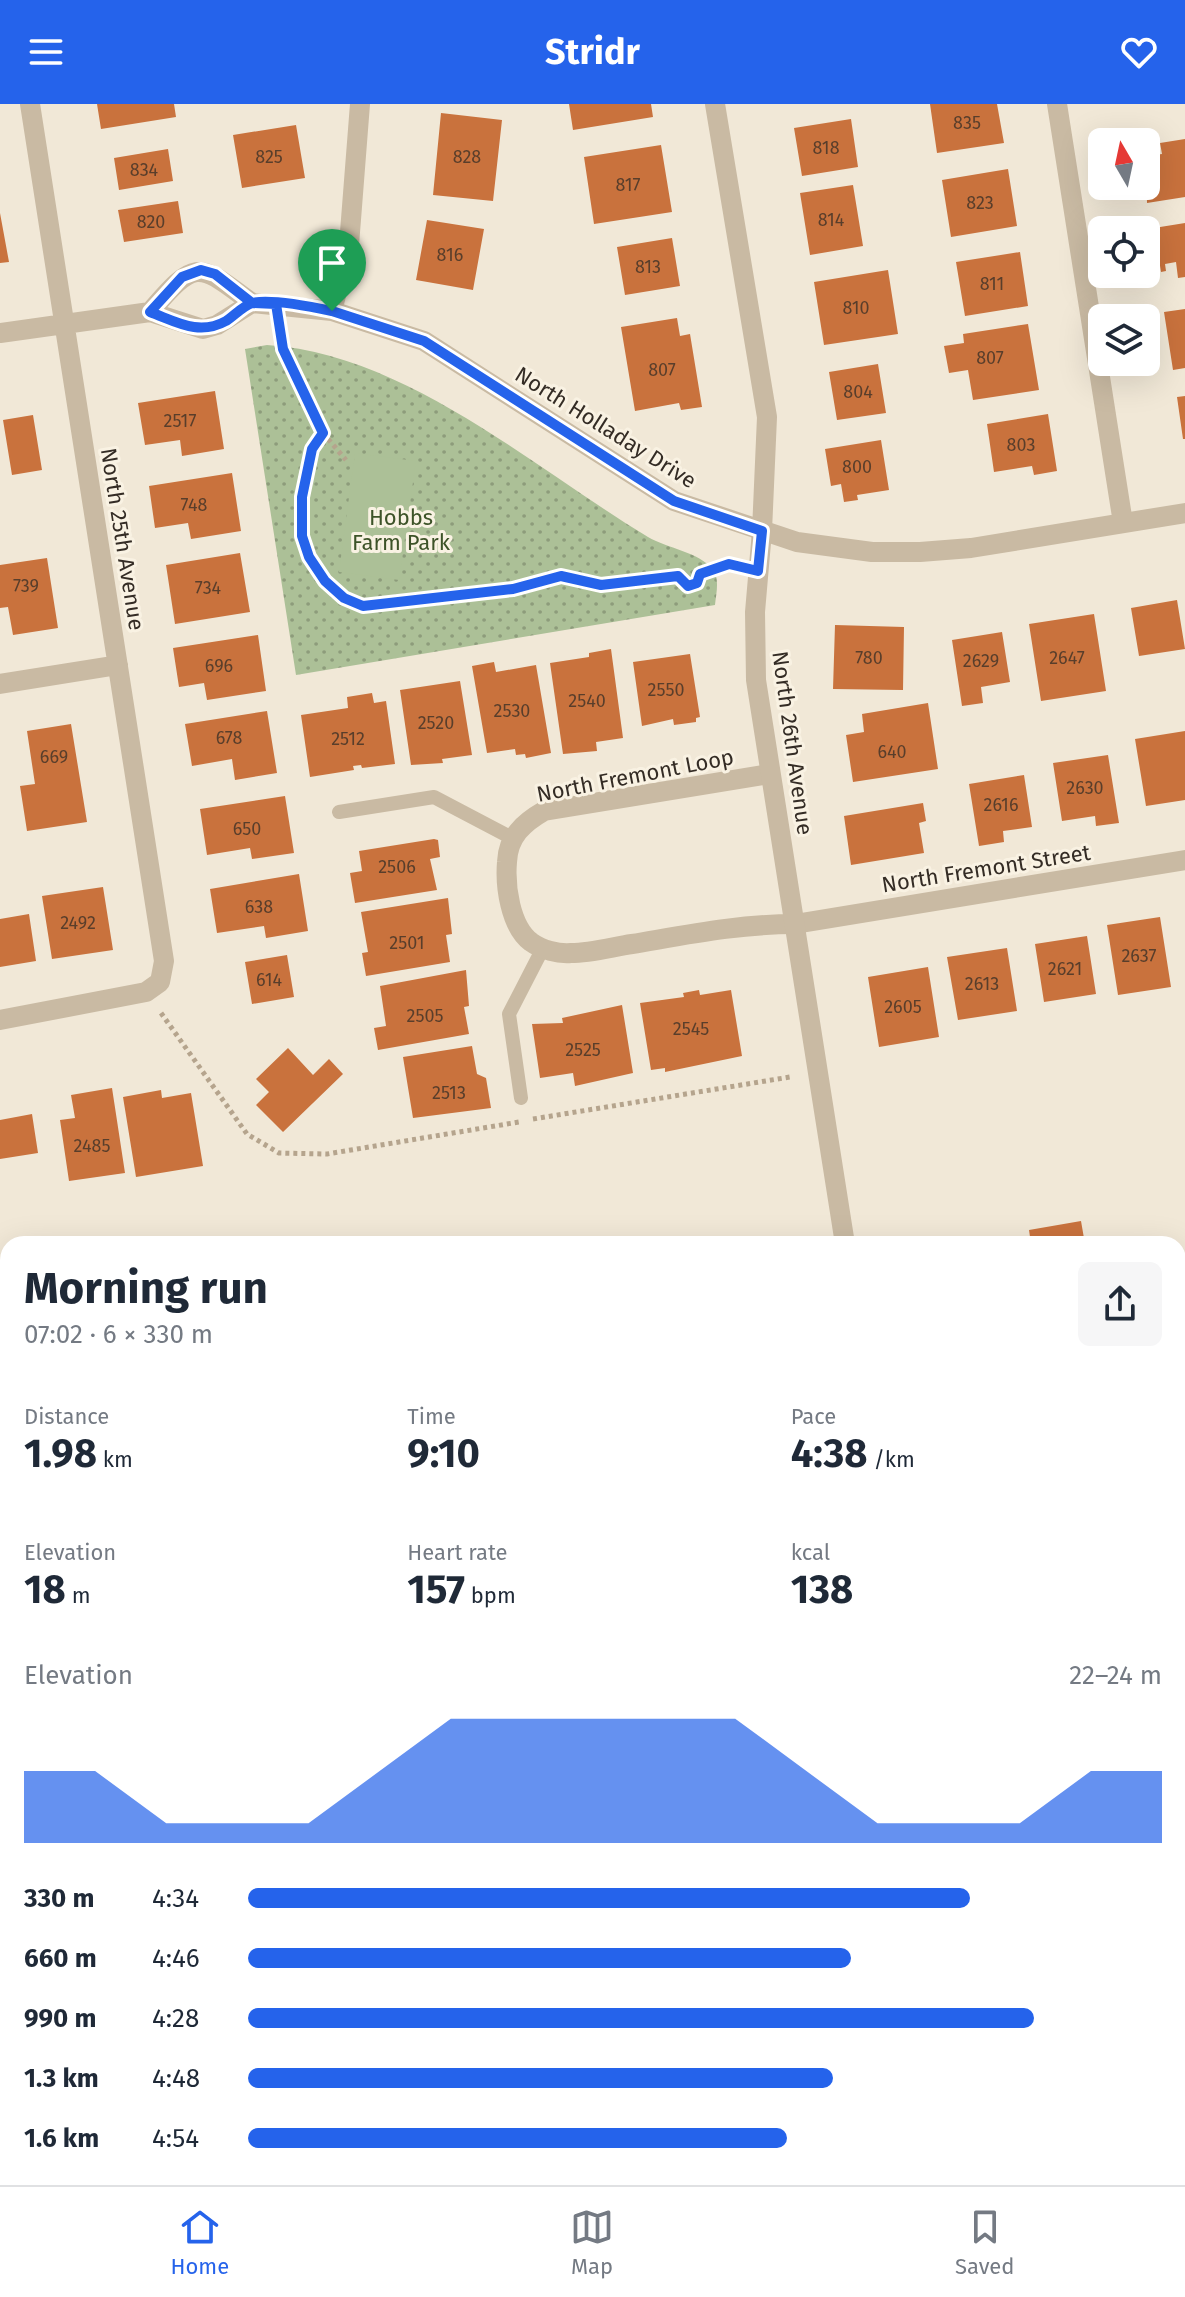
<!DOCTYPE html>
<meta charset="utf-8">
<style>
body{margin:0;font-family:"Fira Sans",sans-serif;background:#f6f6f7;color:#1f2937;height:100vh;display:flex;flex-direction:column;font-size:30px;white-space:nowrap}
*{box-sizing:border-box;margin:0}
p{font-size:26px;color:#747a83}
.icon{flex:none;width:44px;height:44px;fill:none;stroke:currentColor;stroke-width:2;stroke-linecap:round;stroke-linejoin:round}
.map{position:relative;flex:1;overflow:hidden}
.details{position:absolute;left:0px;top:1132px;width:1186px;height:950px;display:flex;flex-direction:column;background:#fff;border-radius:24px 24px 0 0;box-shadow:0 8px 32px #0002}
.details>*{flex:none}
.needle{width:52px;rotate:351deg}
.fabs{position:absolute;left:1088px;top:24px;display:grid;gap:16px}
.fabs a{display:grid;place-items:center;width:72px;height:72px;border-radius:12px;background:#fff;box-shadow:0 8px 32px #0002;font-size:40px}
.pin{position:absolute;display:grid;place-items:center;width:68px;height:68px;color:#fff;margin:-82px -34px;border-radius:50% 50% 50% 0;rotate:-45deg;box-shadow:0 0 8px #0007}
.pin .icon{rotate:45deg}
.round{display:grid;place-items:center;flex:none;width:84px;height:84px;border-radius:12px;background:#f6f6f7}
.summary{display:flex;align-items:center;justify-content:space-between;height:136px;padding:0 24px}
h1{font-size:44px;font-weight:700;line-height:60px}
.figures{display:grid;grid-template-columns:repeat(3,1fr);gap:12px;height:136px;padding:8px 24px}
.figures div{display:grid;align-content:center}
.figures b{font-size:40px;font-weight:700}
.figures small{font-size:22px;font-weight:400}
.figures p{font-size:22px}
.chart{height:224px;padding:16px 24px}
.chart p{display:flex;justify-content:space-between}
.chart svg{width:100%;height:144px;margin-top:8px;fill:#2563eb;opacity:.7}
ul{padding:0 24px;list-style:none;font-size:26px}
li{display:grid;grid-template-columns:128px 96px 1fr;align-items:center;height:60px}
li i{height:20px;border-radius:10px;background:#2563eb}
header{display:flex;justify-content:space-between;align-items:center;height:104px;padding:0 24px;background:#2563eb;color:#fff;font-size:36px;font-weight:700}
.tab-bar{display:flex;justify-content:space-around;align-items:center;height:112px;border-top:2px solid #e0e1e3;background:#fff;font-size:22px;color:#747a83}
.tab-bar a{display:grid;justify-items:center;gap:4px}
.tab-bar .on{color:#2563eb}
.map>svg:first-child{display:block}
.grass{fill:url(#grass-tufts)}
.forest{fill:url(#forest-firs)}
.park{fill:url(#park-dots)}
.garden{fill:#acc097}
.building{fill:#c9723d}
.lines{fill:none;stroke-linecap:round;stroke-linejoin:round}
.path{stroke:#b5a48d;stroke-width:5;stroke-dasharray:4 4;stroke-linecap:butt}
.service{stroke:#c9baa3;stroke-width:14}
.minor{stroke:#c9baa3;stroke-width:20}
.tertiary{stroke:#c9baa3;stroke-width:20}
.route-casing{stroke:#fff;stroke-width:16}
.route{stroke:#2563eb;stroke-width:10}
.labels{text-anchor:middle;stroke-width:6;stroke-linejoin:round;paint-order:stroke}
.number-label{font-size:18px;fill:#593e2b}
.street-label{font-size:22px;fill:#342c25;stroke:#f9f2e3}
.park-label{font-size:22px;fill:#3d5328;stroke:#f9f2e3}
</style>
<header><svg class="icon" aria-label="menu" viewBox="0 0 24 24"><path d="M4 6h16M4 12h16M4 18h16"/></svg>Stridr<svg class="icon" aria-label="heart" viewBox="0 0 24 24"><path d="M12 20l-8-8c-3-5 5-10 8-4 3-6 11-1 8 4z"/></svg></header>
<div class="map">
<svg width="1185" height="2081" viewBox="0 0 1185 2081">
<defs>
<pattern id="grass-tufts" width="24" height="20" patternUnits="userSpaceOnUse" patternTransform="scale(2)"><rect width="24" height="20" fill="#acc097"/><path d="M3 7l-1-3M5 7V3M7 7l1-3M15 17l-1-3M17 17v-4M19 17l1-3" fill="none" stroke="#8d9c7b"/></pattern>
<pattern id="forest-firs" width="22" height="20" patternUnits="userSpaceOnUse" patternTransform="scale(2)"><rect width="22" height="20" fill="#acc097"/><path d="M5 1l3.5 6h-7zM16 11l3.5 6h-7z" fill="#8d9c7b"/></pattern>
<pattern id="park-dots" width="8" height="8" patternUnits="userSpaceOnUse" patternTransform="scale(2)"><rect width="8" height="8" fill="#acc097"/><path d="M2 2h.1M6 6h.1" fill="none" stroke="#8d9c7b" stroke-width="1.8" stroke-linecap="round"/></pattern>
</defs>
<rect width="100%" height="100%" fill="#f1e8d7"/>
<!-- grass -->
<path class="grass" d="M 0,1635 L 8,1679 L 8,2042 L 0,2039 Z"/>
<!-- forest -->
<path class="forest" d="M 0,2040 L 8,2042 L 8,2074 L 79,2074 L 80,2081 L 0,2081 Z"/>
<!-- park -->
<path class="park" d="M 267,241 C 406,250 532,363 648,433 C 666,444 700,448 713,466 C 720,475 716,490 715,501 L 296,571 L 245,245 Z"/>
<!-- garden -->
<path class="garden" d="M 355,349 L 416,357 L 399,476 L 339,468 Z"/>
<!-- building -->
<path class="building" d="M 97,0 L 174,0 L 176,13 L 101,25 Z
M 569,0 L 651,0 L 653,13 L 573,26 Z
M 930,0 L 997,0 L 1004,39 L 937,49 Z
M 441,9 L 502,16 L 493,97 L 433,91 Z
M 851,15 L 858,63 L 802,72 L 794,24 Z
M 296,21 L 305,74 L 242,84 L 233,31 Z
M 1185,35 L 1185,93 L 1147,99 L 1146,52 L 1162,50 L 1160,39 Z
M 661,41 L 672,108 L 594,120 L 584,53 Z
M 168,45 L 173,77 L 119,86 L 114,54 Z
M 1008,65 L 1017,122 L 951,133 L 942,76 Z
M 853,81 L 863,142 L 810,151 L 800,89 Z
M 178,97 L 183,129 L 124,138 L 118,106 Z
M 0,109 L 9,158 L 0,159 Z
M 427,116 L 484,125 L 473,186 L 416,176 Z
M 1185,119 L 1185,173 L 1178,174 L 1176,158 L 1165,160 L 1166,167 L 1161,168 L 1154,124 Z
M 672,134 L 680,182 L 625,191 L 617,143 Z
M 1020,148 L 1028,202 L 965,212 L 956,158 Z
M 888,166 L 898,230 L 824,241 L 814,178 Z
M 1185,205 L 1185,264 L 1173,266 L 1164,208 Z
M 677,214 L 680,232 L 690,230 L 702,303 L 681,306 L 679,299 L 635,307 L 621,223 Z
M 1028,220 L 1039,286 L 973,296 L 968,266 L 949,269 L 944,242 L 964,239 L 963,230 Z
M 878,260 L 886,309 L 837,316 L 829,268 Z
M 215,287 L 224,345 L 182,352 L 180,336 L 145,341 L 138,299 Z
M 1185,292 L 1185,335 L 1183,335 L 1177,293 Z
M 1048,310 L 1057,367 L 1034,371 L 1032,362 L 994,368 L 987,320 Z
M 33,311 L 42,366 L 12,371 L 3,316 Z
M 881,336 L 889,386 L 857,391 L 858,396 L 844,398 L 841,380 L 831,382 L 825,345 Z
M 232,369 L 241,427 L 191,435 L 188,419 L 155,424 L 149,382 Z
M 240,449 L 250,508 L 175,520 L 166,461 Z
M 47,454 L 58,524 L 13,531 L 8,503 L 0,504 L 0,461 Z
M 1177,496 L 1185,545 L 1139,552 L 1131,504 Z
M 1094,510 L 1106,587 L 1041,597 L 1029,520 Z
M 835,521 L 904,523 L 903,586 L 833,585 Z
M 1002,528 L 1010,578 L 981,583 L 983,599 L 962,602 L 952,536 Z
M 258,531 L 266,587 L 207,596 L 204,579 L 179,583 L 173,544 Z
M 611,545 L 623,634 L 596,638 L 597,647 L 563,650 L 550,559 L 589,553 L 589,549 Z
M 690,550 L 700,613 L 696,614 L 696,618 L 674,621 L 673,615 L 642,622 L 633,558 Z
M 494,558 L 496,568 L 536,561 L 551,649 L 526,654 L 525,650 L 516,651 L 515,645 L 487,649 L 472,562 Z
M 460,577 L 472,651 L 442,655 L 443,659 L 411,661 L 400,586 Z
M 372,589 L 374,599 L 386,597 L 395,660 L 362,664 L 361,661 L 353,662 L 354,666 L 310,673 L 301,611 L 348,604 L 347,593 Z
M 928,599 L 938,665 L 853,678 L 846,631 L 864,628 L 862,610 Z
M 267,607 L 277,669 L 235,676 L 232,655 L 192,662 L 185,620 Z
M 71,620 L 87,718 L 27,727 L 20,682 L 35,680 L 27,627 Z
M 1185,627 L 1185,696 L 1146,702 L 1135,635 Z
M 1108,651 L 1119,719 L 1096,722 L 1095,712 L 1062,717 L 1053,659 Z
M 1024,671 L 1032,723 L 1003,727 L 1004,738 L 979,742 L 969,680 Z
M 285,692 L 294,749 L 252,755 L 250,744 L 207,751 L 200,705 Z
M 923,699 L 926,717 L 919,719 L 924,749 L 851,761 L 844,712 Z
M 434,735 L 438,736 L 440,753 L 430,755 L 437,786 L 355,799 L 350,769 L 362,767 L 359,747 Z
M 299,770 L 308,827 L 266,834 L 264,822 L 217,829 L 210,785 Z
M 103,783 L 113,846 L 52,855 L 42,792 Z
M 448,794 L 452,830 L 446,831 L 450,858 L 366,872 L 362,849 L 368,848 L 361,808 Z
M 29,810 L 36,857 L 0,863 L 0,815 Z
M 1160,813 L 1171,883 L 1118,891 L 1107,821 Z
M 1087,832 L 1096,890 L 1044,898 L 1035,840 Z
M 1007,844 L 1017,907 L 958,916 L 947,853 Z
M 287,851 L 294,893 L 252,900 L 245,858 Z
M 928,863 L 939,933 L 879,943 L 868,873 Z
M 466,866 L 469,902 L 464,903 L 469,930 L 378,946 L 374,924 L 386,922 L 380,882 Z
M 699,886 L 700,891 L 731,886 L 742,952 L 665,968 L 665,964 L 651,966 L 640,899 L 684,893 L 683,889 Z
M 622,901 L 633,969 L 575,982 L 573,969 L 540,974 L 532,920 L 563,919 L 562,914 Z
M 472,942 L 477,970 L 486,974 L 491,1004 L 413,1014 L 403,953 Z
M 288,944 L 313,971 L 329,955 L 343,970 L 283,1028 L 256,1001 L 269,988 L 256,975 Z
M 112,984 L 125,1069 L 69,1077 L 60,1016 L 75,1014 L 71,991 Z
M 161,986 L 162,994 L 191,989 L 203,1062 L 136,1073 L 123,993 Z
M 32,1010 L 38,1049 L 0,1055 L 0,1016 Z
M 1081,1117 L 1085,1140 L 1031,1140 L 1029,1126 Z
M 1185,1440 L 1185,1586 L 1182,1586 L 1185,1783 L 1181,1783 L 1178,1770 L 1178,1441 Z
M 793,2074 L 912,2074 L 914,2081 L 794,2081 Z"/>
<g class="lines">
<!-- path -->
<path class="path" d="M 278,228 L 297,279 L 323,329 L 312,345 L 302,393 L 302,432 L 309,453 L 325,477 L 344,494 L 363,502 L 513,485 L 561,472 L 601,481 L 678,472 L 688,482 L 697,479 L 700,470 L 734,462
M 323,329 L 346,356
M 161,909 L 247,1030 L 279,1049 L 327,1050 L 519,1018
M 533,1015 L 790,973"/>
<!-- service -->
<path class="service" d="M 339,708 L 434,693 L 512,734
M 521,994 L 509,910 L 543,844
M 1178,1323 L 1185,1322
M 1178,1413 L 1185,1412
M 1178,1798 L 1185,1797
M 1178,2033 L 1185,2032
M 620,2081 L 623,2074"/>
<!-- minor -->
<path class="minor" d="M 715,0 L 767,313 L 762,427
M 1057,0 L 1123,419
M 252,199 L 332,207 L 424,237 L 674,397 L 797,438 L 872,448 L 920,448 L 971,444 L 1185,409
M 332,207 L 349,141 L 360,0
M 150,208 C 197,153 198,159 252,199
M 0,229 L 150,208 L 203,225 L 217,221 L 252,199
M 0,580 L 118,561
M 770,670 L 544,707 C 523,719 508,733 507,758 C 505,782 510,822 531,838 C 542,846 558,850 571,849 C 591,849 612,843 632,840 C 686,831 740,820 795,820 L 1185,756
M 0,916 L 146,888 L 160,878 L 164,857 L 30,0"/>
<!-- tertiary -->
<path class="tertiary" d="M 762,427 L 755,508 L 756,576 L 845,1140
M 992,2074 L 993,2081"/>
</g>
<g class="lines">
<!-- route casing -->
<g class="route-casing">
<path id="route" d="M 332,207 C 313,203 270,194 252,199 C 243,202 234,212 226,217 C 199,232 177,218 150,208 L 182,173 L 201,166 L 215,170 L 252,199 L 276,200 L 283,245 L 323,329 L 312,345 L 302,393 L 302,432 L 309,453 L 325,477 L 344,494 L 363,502 L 513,485 L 561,472 L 601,481 L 678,472 L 688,482 L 697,479 L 700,470 L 729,460 L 758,467 L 762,427 L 674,397 L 424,237 L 332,207"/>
</g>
<!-- route -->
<use href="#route" class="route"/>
</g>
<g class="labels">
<!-- number labels -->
<g class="number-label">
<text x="967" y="25">835</text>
<text x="826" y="50">818</text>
<text x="269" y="59">825</text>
<text x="467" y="59">828</text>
<text x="144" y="72">834</text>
<text x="628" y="87">817</text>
<text x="980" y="105">823</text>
<text x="831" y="122">814</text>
<text x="151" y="124">820</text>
<text x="450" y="157">816</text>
<text x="648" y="169">813</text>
<text x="992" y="186">811</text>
<text x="856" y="210">810</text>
<text x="990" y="260">807</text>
<text x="662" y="272">807</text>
<text x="858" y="294">804</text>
<text x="180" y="323">2517</text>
<text x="1021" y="347">803</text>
<text x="857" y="369">800</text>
<text x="194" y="407">748</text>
<text x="26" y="488">739</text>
<text x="208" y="490">734</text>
<text x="869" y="560">780</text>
<text x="1067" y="560">2647</text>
<text x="981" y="563">2629</text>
<text x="219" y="568">696</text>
<text x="666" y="592">2550</text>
<text x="587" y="603">2540</text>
<text x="512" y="613">2530</text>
<text x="436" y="625">2520</text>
<text x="229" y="640">678</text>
<text x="348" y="641">2512</text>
<text x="892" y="654">640</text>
<text x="54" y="659">669</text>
<text x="1085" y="690">2630</text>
<text x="1001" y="707">2616</text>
<text x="247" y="731">650</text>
<text x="397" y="769">2506</text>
<text x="259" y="809">638</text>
<text x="78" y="825">2492</text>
<text x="407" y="845">2501</text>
<text x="1139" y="858">2637</text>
<text x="1065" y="871">2621</text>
<text x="269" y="882">614</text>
<text x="982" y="886">2613</text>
<text x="903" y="909">2605</text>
<text x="425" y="918">2505</text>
<text x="691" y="931">2545</text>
<text x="583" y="952">2525</text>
<text x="449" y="995">2513</text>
<text x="92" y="1048">2485</text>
</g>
<!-- street labels -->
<g class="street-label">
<text transform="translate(606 323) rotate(32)" y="8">North Holladay Drive</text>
<text transform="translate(123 435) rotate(81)" y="8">North 25th Avenue</text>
<text transform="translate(793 639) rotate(82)" y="8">North 26th Avenue</text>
<text transform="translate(635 671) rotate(-11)" y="8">North Fremont Loop</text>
<text transform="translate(986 764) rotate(-9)" y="8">North Fremont Street</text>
</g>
<!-- park labels -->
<g class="park-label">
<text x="401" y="421">Hobbs<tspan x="401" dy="25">Farm Park</tspan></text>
</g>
</g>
</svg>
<div class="fabs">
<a><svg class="needle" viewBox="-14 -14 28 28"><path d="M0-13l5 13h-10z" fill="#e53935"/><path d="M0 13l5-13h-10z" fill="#747a83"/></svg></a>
<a><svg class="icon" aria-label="locate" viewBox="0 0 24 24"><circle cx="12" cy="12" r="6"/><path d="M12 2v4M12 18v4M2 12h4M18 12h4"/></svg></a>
<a><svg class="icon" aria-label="layers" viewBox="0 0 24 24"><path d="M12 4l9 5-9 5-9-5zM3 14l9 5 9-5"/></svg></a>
</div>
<div class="pin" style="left:332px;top:207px;background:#1e9e55"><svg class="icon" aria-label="arrive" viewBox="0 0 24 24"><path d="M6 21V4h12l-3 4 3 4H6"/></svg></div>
<section class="details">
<div class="summary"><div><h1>Morning run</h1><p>07:02 · 6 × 330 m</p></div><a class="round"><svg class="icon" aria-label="share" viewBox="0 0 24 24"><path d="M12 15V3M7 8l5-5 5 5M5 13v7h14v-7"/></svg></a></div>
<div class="figures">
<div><p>Distance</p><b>1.98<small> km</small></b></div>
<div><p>Time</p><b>9:10</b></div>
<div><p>Pace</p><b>4:38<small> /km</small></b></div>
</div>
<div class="figures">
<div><p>Elevation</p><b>18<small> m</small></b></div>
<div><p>Heart rate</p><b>157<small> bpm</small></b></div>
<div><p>kcal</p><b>138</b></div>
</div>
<div class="chart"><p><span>Elevation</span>22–24 m</p>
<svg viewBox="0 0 160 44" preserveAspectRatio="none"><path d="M0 44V22L10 22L20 38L30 38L40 38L50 22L60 6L70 6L80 6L90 6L100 6L110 22L120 38L130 38L140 38L150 22L160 22V44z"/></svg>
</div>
<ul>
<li><b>330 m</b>4:34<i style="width:79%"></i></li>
<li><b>660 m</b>4:46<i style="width:66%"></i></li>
<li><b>990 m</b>4:28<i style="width:86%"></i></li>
<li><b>1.3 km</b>4:48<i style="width:64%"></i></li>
<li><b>1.6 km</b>4:54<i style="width:59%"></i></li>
</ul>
</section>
</div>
<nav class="tab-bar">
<a class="on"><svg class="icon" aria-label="home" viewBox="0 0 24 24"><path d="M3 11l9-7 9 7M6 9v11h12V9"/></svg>Home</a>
<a><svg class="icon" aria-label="map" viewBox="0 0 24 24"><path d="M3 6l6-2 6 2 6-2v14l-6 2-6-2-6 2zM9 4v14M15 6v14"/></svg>Map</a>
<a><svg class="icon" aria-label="saved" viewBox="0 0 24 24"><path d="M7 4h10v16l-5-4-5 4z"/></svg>Saved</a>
</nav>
